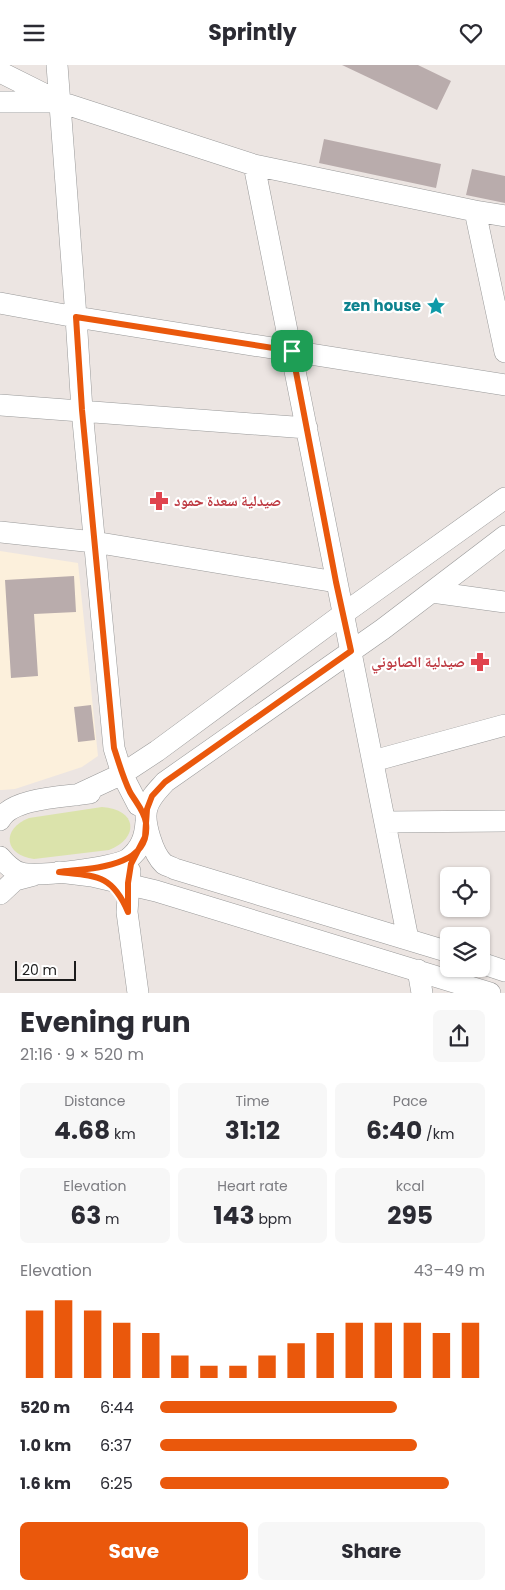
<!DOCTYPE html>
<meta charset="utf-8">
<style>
body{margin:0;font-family:Poppins,"Noto Naskh Arabic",sans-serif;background:#f7f7f7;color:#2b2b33;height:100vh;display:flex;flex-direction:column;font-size:19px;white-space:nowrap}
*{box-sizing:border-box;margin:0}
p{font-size:16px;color:#7c7c81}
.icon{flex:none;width:28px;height:28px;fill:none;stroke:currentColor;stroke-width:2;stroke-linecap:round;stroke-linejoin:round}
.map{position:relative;height:928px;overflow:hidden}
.drawer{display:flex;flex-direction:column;background:#fff;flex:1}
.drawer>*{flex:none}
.buttons{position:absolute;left:440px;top:802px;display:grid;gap:10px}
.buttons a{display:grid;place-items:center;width:50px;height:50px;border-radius:8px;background:#fff;box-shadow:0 1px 4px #0004;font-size:25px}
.scale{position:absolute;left:15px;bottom:12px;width:61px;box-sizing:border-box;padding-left:5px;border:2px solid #1c1c1c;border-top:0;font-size:14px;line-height:18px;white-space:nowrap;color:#1c1c1c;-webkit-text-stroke:4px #fff;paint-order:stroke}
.pin{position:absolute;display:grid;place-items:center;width:42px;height:42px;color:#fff;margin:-21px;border-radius:10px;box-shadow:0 2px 8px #0006}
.round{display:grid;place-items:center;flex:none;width:52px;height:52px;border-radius:8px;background:#f7f7f7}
.head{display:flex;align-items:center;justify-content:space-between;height:85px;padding:0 20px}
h1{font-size:28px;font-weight:700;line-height:38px}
.metrics{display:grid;grid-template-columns:repeat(3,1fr);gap:8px;height:85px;padding:5px 20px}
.metrics div{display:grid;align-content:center;border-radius:8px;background:#f7f7f7;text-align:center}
.metrics b{font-size:25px;font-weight:700}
.metrics small{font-size:14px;font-weight:400}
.metrics p{font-size:14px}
.chart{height:140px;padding:10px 20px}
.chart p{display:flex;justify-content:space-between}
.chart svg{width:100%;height:90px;margin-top:5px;stroke:#ea580c;stroke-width:6}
.primary-button{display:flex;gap:10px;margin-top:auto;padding:10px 20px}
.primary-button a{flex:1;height:58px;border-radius:8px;background:#ea580c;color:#fff;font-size:20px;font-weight:700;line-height:58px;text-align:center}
.primary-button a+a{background:#f7f7f7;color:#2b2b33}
ul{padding:0 20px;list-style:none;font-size:16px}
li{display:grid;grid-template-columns:80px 60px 1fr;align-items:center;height:38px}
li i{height:12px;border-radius:6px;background:#ea580c}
header{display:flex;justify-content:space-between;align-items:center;height:65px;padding:0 20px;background:#fff;font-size:22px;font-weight:700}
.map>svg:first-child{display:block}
.education{fill:#fcf0dc}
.grass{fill:#dbe3ab}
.building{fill:#b9acac}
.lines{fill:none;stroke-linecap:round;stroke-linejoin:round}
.minor-casing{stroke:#999;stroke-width:22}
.minor{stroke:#fff;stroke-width:21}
.route-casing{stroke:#fff;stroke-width:10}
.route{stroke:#ea580c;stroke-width:6}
.labels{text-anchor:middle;stroke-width:4.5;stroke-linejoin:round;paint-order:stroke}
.culture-label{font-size:15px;font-weight:bold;fill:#0d838f;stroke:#fff;text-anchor:end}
.health-label{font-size:15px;font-weight:bold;fill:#be3a42;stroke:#fff;text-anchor:start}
</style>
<header><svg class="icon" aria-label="menu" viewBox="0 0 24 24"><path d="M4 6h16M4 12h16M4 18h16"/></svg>Sprintly<svg class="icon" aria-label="heart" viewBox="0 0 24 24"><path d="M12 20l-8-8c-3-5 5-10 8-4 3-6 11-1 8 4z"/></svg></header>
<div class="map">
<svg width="505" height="928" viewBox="0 0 505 928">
<rect width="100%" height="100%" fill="#ece5e2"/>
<!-- education -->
<path class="education" d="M 0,486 L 78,498 L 98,691 L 82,702 L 15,724 L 2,725 L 0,725 Z"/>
<!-- grass -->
<path class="grass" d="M 102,742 C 137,744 140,773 109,785 L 34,794 C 4,790 1,764 29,753 Z"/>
<!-- building -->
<path class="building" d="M 342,0 L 418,0 L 451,16 L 437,45 Z
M 324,74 L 441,99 L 436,123 L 319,98 Z
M 472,104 L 505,111 L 505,138 L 466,130 Z
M 74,511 L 76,547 L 34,549 L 38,611 L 11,613 L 5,515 Z
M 91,640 L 95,675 L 78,677 L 74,642 Z"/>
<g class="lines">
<!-- minor casing -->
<g class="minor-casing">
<path id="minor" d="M 57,0 L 76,252 L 82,345 L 114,683 L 122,709 L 138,740
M 0,7 L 60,37 L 254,100 L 475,146
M 0,37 L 55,37
M 254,100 L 408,874
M 505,151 L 475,146 L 505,287
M 0,238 L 76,252 L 505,320
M 0,340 L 307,363
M 0,467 L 94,477 L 336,517
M 432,527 L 505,537
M 373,696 L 505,660
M 77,730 L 122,709 L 157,686 L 343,549 L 505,433
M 0,755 C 12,732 67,732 90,728
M 385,757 L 505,756
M 0,792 C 6,799 13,806 21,808 C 37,812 115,803 128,794 C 141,784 145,772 146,757
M 130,806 L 127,847 L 138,928
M 59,807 L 92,811 L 156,826 L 490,928
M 0,829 L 15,815 L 34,810
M 449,887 L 175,804 C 172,802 167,801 164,799 C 153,789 143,757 147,743 C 150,732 158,725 165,717 L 383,564 L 505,471
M 481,898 L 505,906
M 418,905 L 422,928"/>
</g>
<!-- minor -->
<use href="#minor" class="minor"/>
</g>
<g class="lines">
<!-- route casing -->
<g class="route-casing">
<path id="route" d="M 292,286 L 336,517 L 351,586 L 165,717 L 152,731 L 147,744 L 145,772 L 131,799 L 128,818 L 128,847 C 112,809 96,811 59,807 C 89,803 151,804 146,758 C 145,747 135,736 130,727 C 123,713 119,698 114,683 L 82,345 L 76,252 L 292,286"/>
</g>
<!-- route -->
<use href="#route" class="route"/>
</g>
<!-- icons -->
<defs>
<g id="sight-bare" transform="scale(1.5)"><path d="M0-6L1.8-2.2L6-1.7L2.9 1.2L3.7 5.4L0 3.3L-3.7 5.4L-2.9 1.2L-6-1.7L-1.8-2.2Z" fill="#0f9aa8" stroke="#fff" stroke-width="2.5" paint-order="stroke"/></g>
<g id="pharmacy-bare" transform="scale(1.5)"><path d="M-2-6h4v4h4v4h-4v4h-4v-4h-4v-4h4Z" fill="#e0444e" stroke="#fff" stroke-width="2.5" paint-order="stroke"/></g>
</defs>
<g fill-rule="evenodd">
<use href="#sight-bare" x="436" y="241"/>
<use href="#pharmacy-bare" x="159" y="436"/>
<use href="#pharmacy-bare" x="480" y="597"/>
</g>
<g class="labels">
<!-- culture labels -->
<g class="culture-label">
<text x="421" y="246">zen house</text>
</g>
<!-- health labels -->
<g class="health-label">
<text x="174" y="441">صيدلية سعدة حمود</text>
<text x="465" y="602" text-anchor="end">صيدلية الصابوني</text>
</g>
</g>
</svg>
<div class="buttons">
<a><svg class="icon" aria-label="locate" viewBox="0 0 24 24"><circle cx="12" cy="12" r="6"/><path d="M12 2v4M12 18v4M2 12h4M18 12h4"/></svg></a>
<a><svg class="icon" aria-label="layers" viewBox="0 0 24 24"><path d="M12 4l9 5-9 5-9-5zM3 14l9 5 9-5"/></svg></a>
</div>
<div class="scale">20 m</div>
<div class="pin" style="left:292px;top:286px;background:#1e9e55"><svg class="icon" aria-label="arrive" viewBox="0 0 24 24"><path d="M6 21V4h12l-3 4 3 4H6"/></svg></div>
</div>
<section class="drawer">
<div class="head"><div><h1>Evening run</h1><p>21:16 · 9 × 520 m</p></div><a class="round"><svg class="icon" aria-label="share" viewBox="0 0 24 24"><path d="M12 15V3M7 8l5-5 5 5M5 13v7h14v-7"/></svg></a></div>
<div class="metrics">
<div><p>Distance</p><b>4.68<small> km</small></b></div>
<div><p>Time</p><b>31:12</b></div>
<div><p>Pace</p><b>6:40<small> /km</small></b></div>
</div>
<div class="metrics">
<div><p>Elevation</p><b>63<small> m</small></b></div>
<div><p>Heart rate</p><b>143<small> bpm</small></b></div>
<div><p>kcal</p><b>295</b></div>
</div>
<div class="chart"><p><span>Elevation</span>43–49 m</p>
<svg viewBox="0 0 160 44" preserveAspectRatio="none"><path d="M5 44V11M15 44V6M25 44V11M35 44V17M45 44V22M55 44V33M65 44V38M75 44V38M85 44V33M95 44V27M105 44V22M115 44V17M125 44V17M135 44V17M145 44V22M155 44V17"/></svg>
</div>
<ul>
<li><b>520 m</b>6:44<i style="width:73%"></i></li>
<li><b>1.0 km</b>6:37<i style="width:79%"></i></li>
<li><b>1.6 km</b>6:25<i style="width:89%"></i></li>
</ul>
<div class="primary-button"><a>Save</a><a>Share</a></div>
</section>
